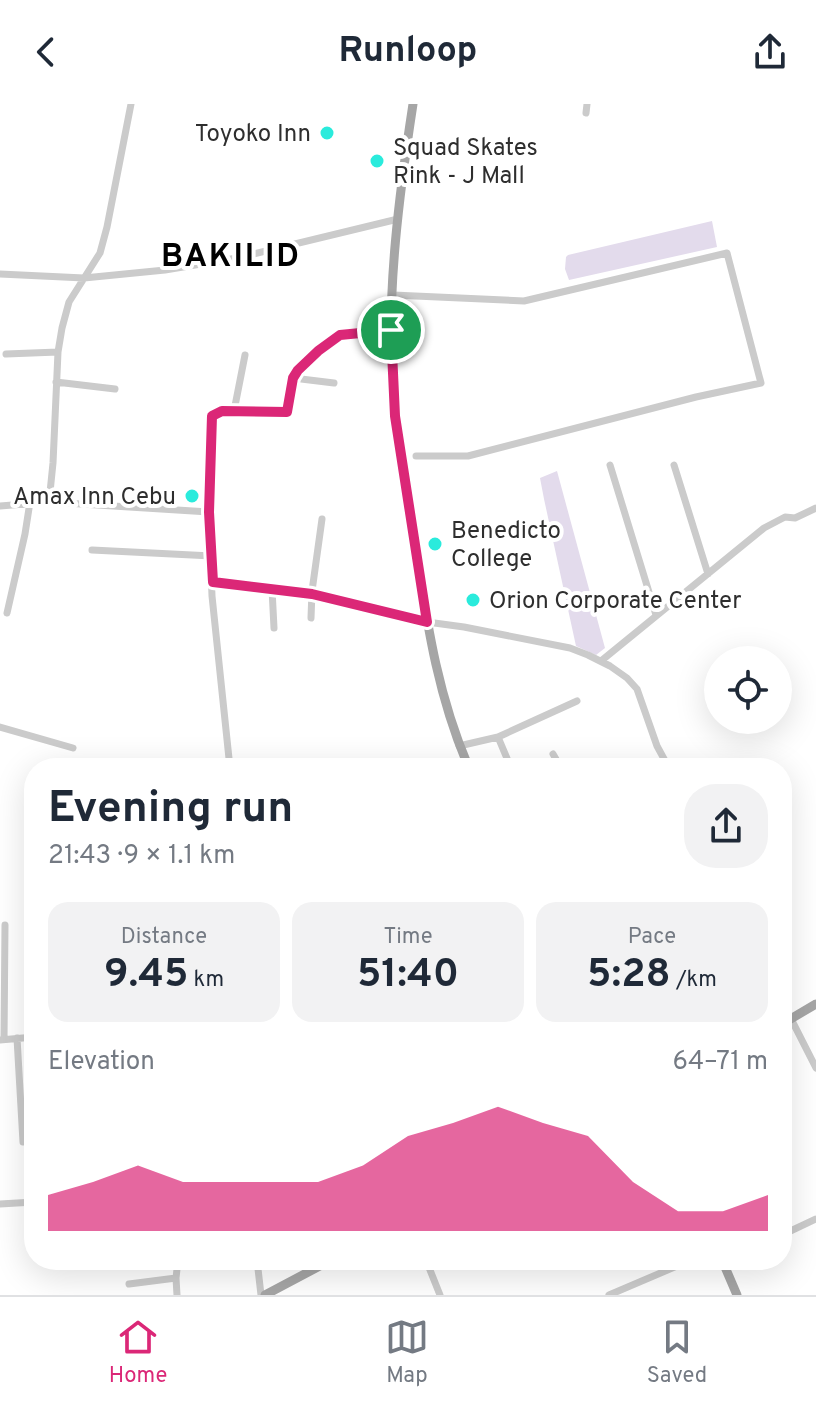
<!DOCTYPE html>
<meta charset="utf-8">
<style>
body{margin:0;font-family:Overpass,sans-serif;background:#f2f2f3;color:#1f2937;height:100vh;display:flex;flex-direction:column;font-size:30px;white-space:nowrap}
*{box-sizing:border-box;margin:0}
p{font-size:26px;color:#747a83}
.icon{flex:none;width:44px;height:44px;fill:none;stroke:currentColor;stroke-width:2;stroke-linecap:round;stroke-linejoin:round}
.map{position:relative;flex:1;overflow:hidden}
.drawer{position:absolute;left:24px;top:654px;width:768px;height:512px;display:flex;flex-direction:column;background:#fff;border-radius:32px;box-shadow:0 8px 32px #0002}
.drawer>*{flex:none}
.tools{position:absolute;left:704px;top:542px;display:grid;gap:16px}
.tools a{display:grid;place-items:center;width:88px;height:88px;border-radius:50%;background:#fff;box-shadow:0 8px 32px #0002;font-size:40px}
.pin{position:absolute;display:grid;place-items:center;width:68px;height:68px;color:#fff;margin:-34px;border:4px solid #fff;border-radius:50%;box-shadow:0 2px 8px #0007}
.round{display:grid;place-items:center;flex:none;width:84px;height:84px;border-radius:32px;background:#f2f2f3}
.summary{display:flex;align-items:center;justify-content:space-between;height:136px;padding:0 24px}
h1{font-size:44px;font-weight:700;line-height:60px}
.figures{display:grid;grid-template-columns:repeat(3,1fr);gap:12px;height:136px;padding:8px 24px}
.figures div{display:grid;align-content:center;border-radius:20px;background:#f2f2f3;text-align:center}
.figures b{font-size:40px;font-weight:700}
.figures small{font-size:22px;font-weight:400}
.figures p{font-size:22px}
.chart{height:224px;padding:16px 24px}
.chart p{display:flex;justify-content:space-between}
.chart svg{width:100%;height:144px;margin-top:8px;fill:#db2777;opacity:.7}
header{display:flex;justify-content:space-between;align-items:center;height:104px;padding:0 24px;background:#fff;font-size:36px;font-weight:700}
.tabs{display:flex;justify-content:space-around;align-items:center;height:112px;border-top:2px solid #e0e1e3;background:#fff;font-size:22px;color:#747a83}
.tabs a{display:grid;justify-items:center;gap:4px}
.tabs .selected{color:#db2777}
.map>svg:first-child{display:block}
.green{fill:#e3dbec}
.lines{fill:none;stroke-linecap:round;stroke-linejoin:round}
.minor{stroke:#cbcbcb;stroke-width:7}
.major{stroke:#a6a6a6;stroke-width:9}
.route-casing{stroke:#fff;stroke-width:16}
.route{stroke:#db2777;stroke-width:10}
.poi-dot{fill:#2aebdc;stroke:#fff;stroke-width:3}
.labels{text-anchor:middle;stroke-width:8;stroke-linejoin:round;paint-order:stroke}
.poi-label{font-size:24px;fill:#2e2e2e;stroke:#fff;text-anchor:start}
.district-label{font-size:32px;font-weight:bold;letter-spacing:2px;fill:#000;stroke:#fff}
</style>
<header><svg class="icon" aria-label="back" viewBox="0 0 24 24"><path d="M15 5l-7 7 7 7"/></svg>Runloop<svg class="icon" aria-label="share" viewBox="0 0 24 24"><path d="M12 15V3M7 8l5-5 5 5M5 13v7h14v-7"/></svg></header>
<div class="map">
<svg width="816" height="1191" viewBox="0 0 816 1191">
<rect width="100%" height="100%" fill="#fff"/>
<!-- green -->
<path class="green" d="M 712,117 L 717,143 L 569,176 L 565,165 L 566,153 L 568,151 Z
M 557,367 L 605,544 L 596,551 L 576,542 L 544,395 L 540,374 Z"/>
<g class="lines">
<!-- minor -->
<path class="minor" d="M 586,9 L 587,0
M 0,170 L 84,174 L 165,166 L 237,154 L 398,115
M 393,191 L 524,197 L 727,149 L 761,279 L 696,293 L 468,352 L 416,352
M 6,250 L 58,248
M 293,274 L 334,279
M 56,278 L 115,285
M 234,307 L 245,251
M 610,361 L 656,511
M 674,361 L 708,470
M 49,398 L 53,359 L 58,248 L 62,224 L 69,198 L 100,149 L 107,123 L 131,0
M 0,402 L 49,398 L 209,408
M 92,446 L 212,452
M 213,478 L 312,490 L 427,518 L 464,523 L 570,544 L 588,551 L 610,562 L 627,574 L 637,585 L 657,642 L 669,664
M 272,485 L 274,524
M 7,509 L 25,430 L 30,398
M 311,514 L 312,487 L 322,415
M 601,557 L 764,424 L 785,413 L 795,414 L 816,404
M 0,623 L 73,644
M 498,633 L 511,664
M 459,642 L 498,633 L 577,597
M 553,650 L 561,664
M 230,664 L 212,492 L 209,408 L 212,312 L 222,307 L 287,308 L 293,274 L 298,266 L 318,247 L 340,231 L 391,226
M 30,869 L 34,900
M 782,897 L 816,964
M 17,934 L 23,1038
M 4,935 L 5,821
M 0,936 L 34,933
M 0,1100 L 34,1098
M 782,1131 L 816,1115
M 257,1156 L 261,1191
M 426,1156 L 440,1191
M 129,1180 L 176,1174
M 177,1191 L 176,1174 L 178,1156
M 609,1191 L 691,1156"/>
<!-- major -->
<path class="major" d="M 413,0 C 399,91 387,185 392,278 C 396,337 408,395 417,453 C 428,526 439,595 469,664
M 782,920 L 816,900
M 722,1156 L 737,1191
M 265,1191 L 331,1156"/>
</g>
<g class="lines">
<!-- route casing -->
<g class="route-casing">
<path id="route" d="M 391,226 L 395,312 L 427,518 L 312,490 L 213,478 L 209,408 L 212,312 L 222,307 L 287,308 L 293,274 L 298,266 L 318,247 L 340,231 Z"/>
</g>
<!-- route -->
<use href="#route" class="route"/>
</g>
<!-- markers -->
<g class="poi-dot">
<circle cx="327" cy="29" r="8"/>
<circle cx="377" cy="57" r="8"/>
<circle cx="192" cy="392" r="8"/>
<circle cx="435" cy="440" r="8"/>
<circle cx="473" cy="496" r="8"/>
</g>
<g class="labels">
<!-- poi labels -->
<g class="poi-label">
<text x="311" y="37" text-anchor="end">Toyoko Inn</text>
<text x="393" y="51">Squad Skates<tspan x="393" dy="28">Rink - J Mall</tspan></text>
<text x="176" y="400" text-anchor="end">Amax Inn Cebu</text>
<text x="451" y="434">Benedicto<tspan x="451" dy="28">College</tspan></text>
<text x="489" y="504">Orion Corporate Center</text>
</g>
<!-- district labels -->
<g class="district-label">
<text x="231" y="162">BAKILID</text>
</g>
</g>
</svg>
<div class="tools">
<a><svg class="icon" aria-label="locate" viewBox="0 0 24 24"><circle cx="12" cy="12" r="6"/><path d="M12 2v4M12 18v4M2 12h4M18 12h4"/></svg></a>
</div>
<div class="pin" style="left:391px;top:226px;background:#1e9e55"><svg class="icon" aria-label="arrive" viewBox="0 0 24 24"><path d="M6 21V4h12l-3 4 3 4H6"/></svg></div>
<section class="drawer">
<div class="summary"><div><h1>Evening run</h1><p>21:43 · 9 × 1.1 km</p></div><a class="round"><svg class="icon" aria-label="share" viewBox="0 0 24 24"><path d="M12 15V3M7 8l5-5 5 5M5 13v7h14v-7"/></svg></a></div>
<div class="figures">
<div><p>Distance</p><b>9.45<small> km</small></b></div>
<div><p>Time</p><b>51:40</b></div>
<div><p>Pace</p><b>5:28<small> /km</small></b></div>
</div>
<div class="chart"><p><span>Elevation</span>64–71 m</p>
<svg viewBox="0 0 160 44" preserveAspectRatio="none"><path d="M0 44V33L10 29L20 24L30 29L40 29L50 29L60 29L70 24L80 15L90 11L100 6L110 11L120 15L130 29L140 38L150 38L160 33V44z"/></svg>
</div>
</section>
</div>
<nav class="tabs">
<a class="selected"><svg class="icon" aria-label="home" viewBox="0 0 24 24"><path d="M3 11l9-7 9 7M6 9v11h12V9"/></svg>Home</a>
<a><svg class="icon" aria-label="map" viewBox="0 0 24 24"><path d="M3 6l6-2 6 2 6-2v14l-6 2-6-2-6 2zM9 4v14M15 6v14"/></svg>Map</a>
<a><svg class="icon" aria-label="saved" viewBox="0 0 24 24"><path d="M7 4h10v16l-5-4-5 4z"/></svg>Saved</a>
</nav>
